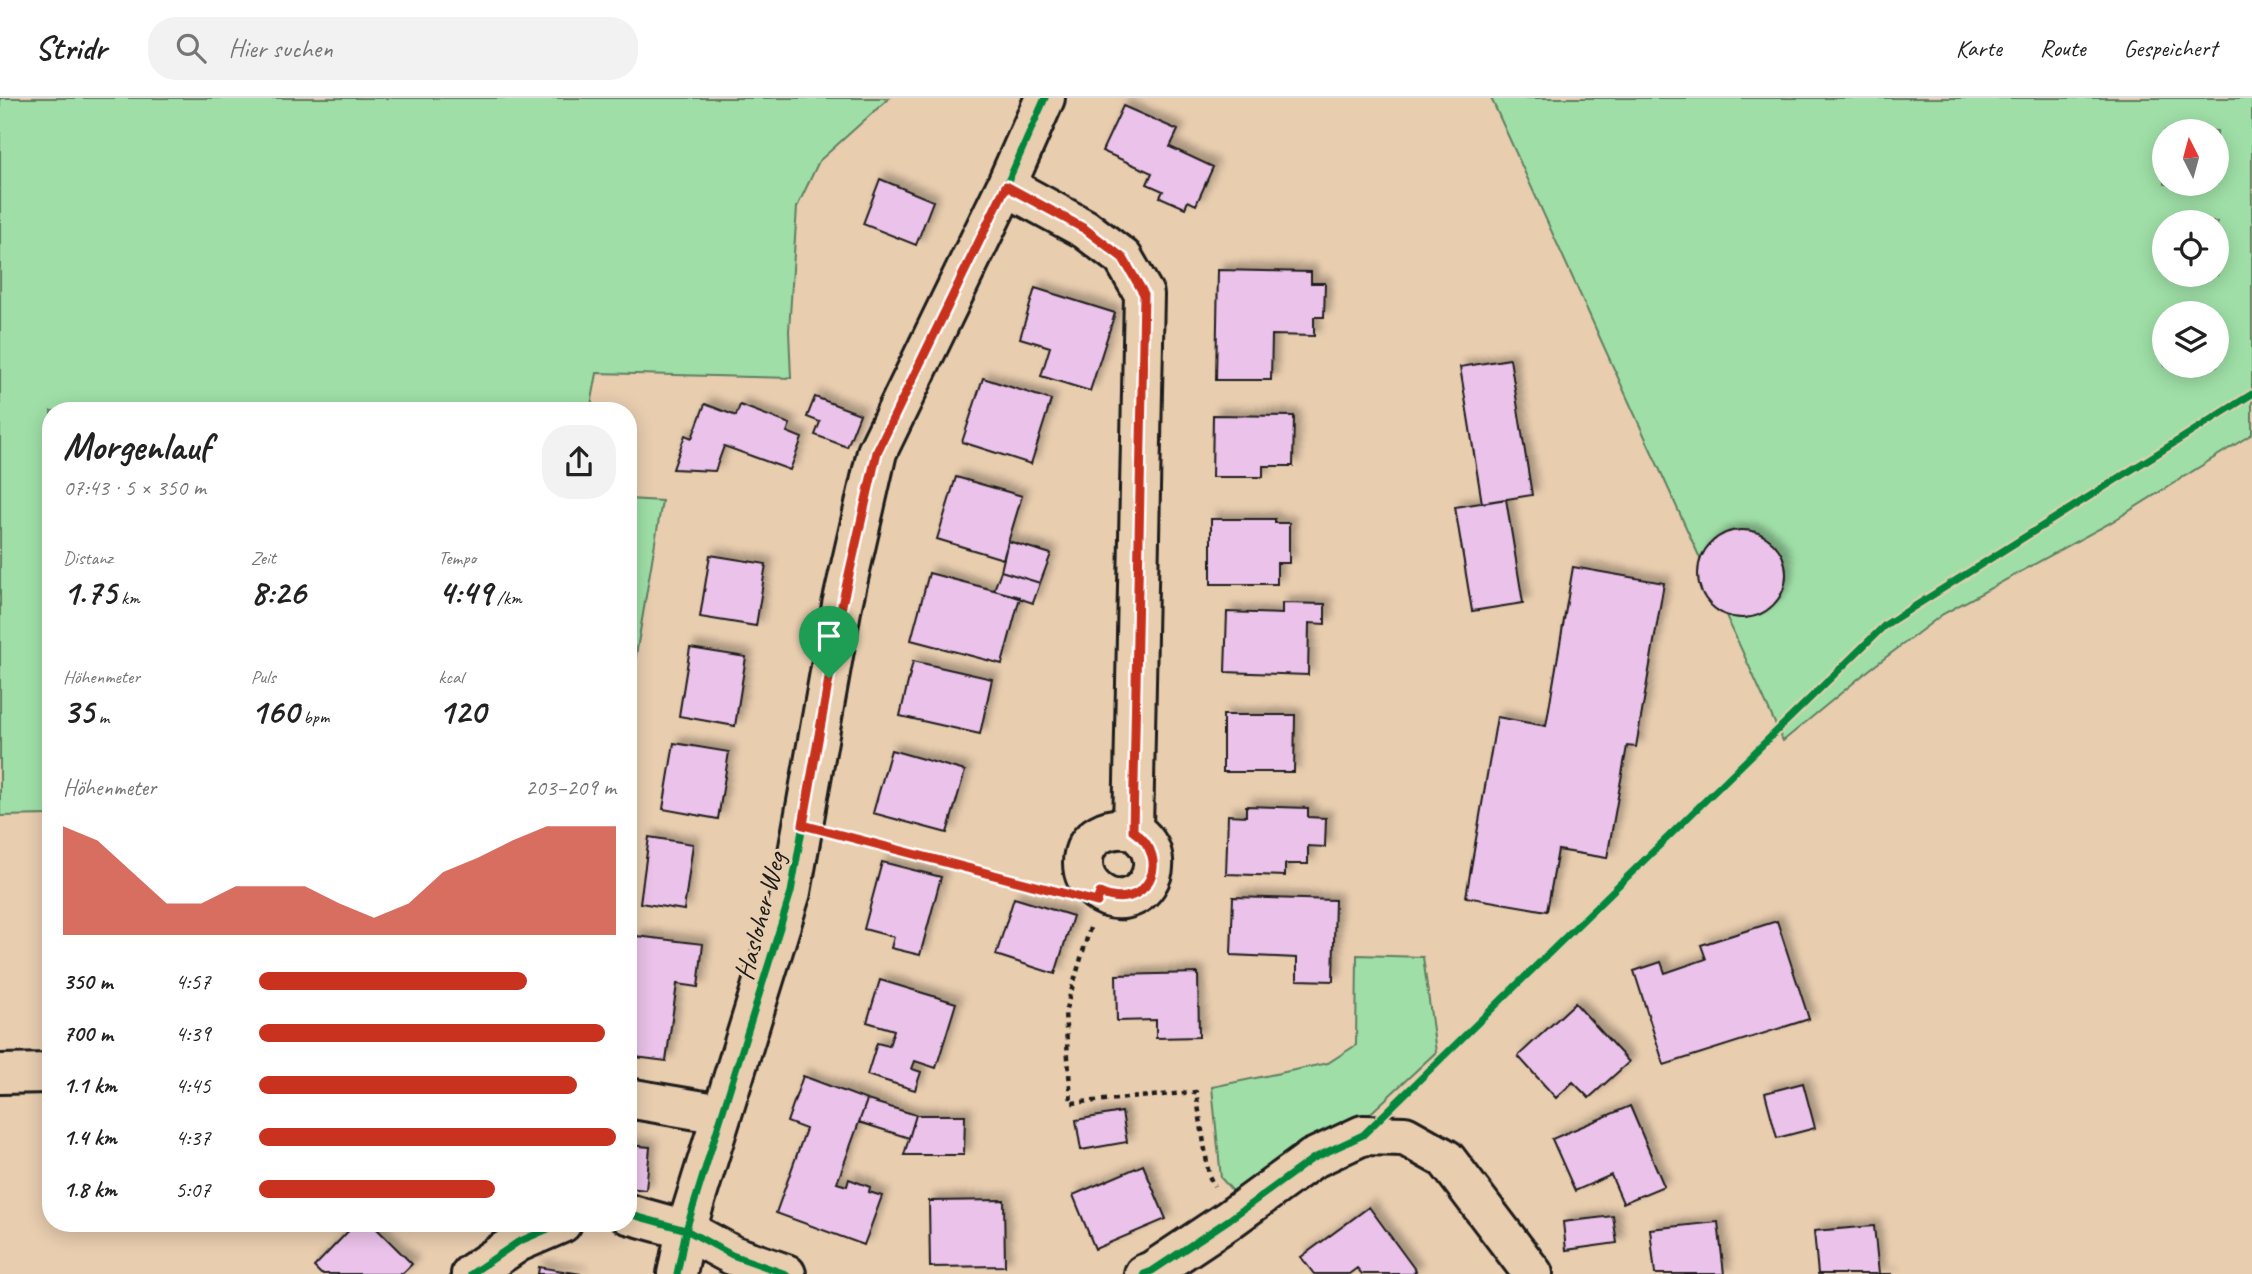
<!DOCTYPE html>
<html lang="de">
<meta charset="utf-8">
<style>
body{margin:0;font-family:Caveat,sans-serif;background:#f2f2f2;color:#222;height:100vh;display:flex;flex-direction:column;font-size:26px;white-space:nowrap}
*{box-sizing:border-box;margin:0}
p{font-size:23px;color:#767676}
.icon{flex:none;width:38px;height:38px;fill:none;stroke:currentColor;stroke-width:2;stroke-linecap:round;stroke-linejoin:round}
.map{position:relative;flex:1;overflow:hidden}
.details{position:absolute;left:42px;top:304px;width:595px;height:830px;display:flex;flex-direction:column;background:#fff;border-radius:28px;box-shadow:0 4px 18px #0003}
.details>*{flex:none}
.needle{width:46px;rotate:354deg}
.tools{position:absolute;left:2152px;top:21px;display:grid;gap:14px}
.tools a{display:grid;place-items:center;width:77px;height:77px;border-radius:50%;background:#fff;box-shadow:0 4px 18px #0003;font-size:35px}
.pin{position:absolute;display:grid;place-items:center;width:60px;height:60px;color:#fff;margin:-72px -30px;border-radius:50% 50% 50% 0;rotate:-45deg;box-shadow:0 0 7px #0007}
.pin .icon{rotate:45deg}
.round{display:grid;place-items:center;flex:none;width:74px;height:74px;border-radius:28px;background:#f2f2f2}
.summary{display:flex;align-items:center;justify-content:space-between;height:119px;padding:0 21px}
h1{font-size:38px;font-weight:700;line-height:52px}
.metrics{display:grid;grid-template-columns:repeat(3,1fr);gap:10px;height:119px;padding:7px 21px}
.metrics div{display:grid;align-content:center}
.metrics b{font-size:35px;font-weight:700}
.metrics small{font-size:19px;font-weight:400}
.metrics p{font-size:19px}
.chart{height:196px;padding:14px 21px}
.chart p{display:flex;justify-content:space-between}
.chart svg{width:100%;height:126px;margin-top:7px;fill:#c8321e;opacity:.7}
ul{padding:0 21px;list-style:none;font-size:23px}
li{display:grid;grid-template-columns:112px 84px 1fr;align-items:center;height:52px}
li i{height:18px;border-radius:9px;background:#c8321e}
header{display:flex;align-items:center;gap:42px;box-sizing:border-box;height:98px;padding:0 35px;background:#fff;border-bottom:2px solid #e0e0e0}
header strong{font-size:33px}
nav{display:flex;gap:38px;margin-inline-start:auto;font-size:24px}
.search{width:490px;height:63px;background:#f2f2f2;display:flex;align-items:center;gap:18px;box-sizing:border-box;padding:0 24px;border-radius:28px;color:#767676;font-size:26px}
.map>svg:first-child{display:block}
.green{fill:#9fdfa7;stroke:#5e7e62;stroke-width:2;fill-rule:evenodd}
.building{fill:#ebc2ea;stroke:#1c1c1c;stroke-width:2;filter:url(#shadow)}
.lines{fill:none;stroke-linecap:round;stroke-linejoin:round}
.minor-casing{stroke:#1c1c1c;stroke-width:44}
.path{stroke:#1c1c1c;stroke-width:4.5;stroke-dasharray:5 5;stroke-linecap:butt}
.minor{stroke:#e8cdaf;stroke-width:38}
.cycleway-casing{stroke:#e8cdaf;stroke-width:11}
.cycleway{stroke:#00873e;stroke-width:7}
.route-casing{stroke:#fff;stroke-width:14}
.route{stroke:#c8321e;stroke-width:9}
.labels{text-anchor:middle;stroke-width:6;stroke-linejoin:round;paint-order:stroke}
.street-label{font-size:28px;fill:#1c1c1c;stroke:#e8cdaf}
</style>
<header>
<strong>Stridr</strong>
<div class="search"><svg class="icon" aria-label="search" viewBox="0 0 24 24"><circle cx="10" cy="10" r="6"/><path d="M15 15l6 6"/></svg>Hier suchen</div>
<nav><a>Karte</a><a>Route</a><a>Gespeichert</a></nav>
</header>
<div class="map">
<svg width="2252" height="1176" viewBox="0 0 2252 1176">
<defs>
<filter id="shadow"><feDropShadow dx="6" dy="-6" stdDeviation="3.5" flood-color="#0004"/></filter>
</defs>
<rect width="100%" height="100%" fill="#e8cdaf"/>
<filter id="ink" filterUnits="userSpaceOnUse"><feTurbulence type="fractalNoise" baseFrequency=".0143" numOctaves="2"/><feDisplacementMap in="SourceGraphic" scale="14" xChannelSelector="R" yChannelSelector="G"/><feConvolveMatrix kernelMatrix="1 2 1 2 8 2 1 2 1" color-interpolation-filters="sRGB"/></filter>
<g filter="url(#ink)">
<!-- green -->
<path class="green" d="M 0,0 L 889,0 L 819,63 L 797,109 L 789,233 L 791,280 L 597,275 L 590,313 L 51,313 L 51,717 L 0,718 Z
M 1491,0 L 2252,0 L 2252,336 L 2110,425 L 1943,516 L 1869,572 L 1783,643 ZM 2165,33 L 2217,33 L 2217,86 L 2165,86 ZM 2165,124 L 2217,124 L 2217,177 L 2165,177 ZM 2217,215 L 2217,268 L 2165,268 L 2165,215 Z
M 628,401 L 662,403 L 628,605 Z
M 1357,857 L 1423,859 L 1436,954 L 1358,1027 L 1238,1099 L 1221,1080 L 1212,989 L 1328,965 L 1356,947 Z"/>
<!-- building -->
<path class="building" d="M 1123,8 L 1178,32 L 1170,49 L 1213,69 L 1196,107 L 1188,103 L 1185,110 L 1160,99 L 1163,93 L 1147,86 L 1152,75 L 1102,53 Z
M 880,81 L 933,103 L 916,147 L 863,126 Z
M 1218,172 L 1311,174 L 1311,185 L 1325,185 L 1324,219 L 1314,219 L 1314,238 L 1272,237 L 1271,282 L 1216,282 Z
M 1035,190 L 1115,215 L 1090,293 L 1041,278 L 1050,249 L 1020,240 Z
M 1510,261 L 1532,397 L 1482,405 L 1460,269 Z
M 983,280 L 1051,302 L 1031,366 L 962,344 Z
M 815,299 L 860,316 L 847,349 L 815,337 L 820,324 L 807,319 Z
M 705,306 L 736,318 L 740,307 L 790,326 L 787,334 L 802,340 L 790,372 L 724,348 L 715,373 L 673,371 L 685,337 L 692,340 Z
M 1213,317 L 1294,318 L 1293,368 L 1263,368 L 1263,379 L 1212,379 Z
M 956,379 L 1022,398 L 1003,461 L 937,441 Z
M 1506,401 L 1523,505 L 1472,513 L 1455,409 Z
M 1211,421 L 1275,421 L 1275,425 L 1289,425 L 1289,465 L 1277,465 L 1277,486 L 1211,486 Z
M1698 476a44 44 0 1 1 88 0a44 44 0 1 1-88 0Z
M 1008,443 L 1051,456 L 1040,485 L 1001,473 Z
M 710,457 L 766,466 L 756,528 L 700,519 Z
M 1573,469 L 1664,485 L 1636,649 L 1627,648 L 1607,760 L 1558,752 L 1547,813 L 1466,799 L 1497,619 L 1546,628 Z
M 1001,473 L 1040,485 L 1033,505 L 994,492 Z
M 929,475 L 1020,499 L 1002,566 L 911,542 Z
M 1282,505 L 1325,506 L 1325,526 L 1309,525 L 1308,577 L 1225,574 L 1227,514 L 1282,516 Z
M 690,550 L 746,559 L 735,628 L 679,618 Z
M 913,563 L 992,581 L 980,636 L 900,618 Z
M 1223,617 L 1295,617 L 1294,674 L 1223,674 Z
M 674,645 L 729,654 L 718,721 L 663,711 Z
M 891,652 L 965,673 L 947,735 L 873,715 Z
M 1246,708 L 1308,710 L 1308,719 L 1326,720 L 1325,749 L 1308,748 L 1308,766 L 1285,766 L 1285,778 L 1226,776 L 1228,717 L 1246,718 Z
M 649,739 L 693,746 L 684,812 L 640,805 Z
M 882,764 L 941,779 L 920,857 L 891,850 L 894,839 L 864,831 Z
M 1233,799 L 1335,802 L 1333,883 L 1297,882 L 1297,860 L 1231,857 Z
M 1014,800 L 1073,818 L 1055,876 L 996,857 Z
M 1777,823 L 1809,921 L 1664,967 L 1634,873 L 1661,864 L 1665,875 L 1706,861 L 1701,847 Z
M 636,838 L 703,846 L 698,889 L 677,886 L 666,963 L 628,958 L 628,895 Z
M 1198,875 L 1199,939 L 1156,940 L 1156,922 L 1117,923 L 1116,877 Z
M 880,882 L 956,905 L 936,970 L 915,963 L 912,971 L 921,974 L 915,992 L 867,977 L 877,945 L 889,948 L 894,932 L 867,924 Z
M 1575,905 L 1629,964 L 1589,1000 L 1573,984 L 1556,1000 L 1518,958 Z
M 803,978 L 867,1002 L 837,1085 L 847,1088 L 849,1081 L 870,1089 L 869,1094 L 882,1098 L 864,1147 L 776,1115 L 806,1031 L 787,1024 Z
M 1803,985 L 1815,1030 L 1777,1040 L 1765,995 Z
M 867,1002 L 916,1017 L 909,1040 L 859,1024 Z
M 1630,1008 L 1664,1088 L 1623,1105 L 1611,1077 L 1575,1093 L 1552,1041 Z
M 1122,1014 L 1127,1044 L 1081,1052 L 1076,1022 Z
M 916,1017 L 965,1017 L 964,1057 L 904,1057 Z
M 628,1047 L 650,1049 L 646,1092 L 628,1090 Z
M 1143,1067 L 1166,1121 L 1095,1151 L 1073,1097 Z
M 1004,1102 L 1005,1168 L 930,1169 L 929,1103 Z
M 1369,1109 L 1416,1173 L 1412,1176 L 1362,1176 L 1357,1170 L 1349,1176 L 1314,1176 L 1301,1159 Z
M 1613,1118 L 1617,1145 L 1566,1152 L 1563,1124 Z
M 1718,1124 L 1724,1176 L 1655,1176 L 1650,1131 Z
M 356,1125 L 371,1125 L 412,1166 L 402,1176 L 321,1176 L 314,1169 Z
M 1874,1128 L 1879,1176 L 1892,1176 L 1818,1176 L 1814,1133 Z
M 539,1169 L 581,1176 L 538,1176 Z"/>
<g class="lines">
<!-- minor casing -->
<g class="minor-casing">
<path id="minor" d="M 1006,88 L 1085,131 L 1123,160 L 1144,196 L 1133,732 C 1110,727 1083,737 1083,765 C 1083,776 1088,786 1097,793 C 1135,823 1180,764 1133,732
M 0,976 L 51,975
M 628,1000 L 721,1016
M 628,1116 L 686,1132 L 732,1157 L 786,1176
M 471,1176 L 518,1144 L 562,1125
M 677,1176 L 686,1132 L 791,794 L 842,507 L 877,354 L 1006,88 L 1045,0
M 1144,1176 L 1152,1173 L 1230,1121 L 1312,1061 L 1363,1037 L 1405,1038 L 1446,1061 L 1533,1176"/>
</g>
<!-- path -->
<path class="path" d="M 838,736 L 1053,792
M 1090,830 L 1065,914 L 1071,1005 L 1196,994 L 1209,1078 L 1214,1088"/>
<!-- minor -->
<use href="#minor" class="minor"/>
<!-- cycleway casing -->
<g class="cycleway-casing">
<path id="cycleway" d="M 628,1116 L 686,1132 L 732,1157 L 786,1176
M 471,1176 L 518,1144 L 562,1125
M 677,1176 L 686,1132 L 791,794 L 842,507 L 877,354 L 1006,88 L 1045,0
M 1144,1176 L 1152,1173 L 1230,1121 L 1312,1061 L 1363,1037 L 1885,527 L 2252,296"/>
</g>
<!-- cycleway -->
<use href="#cycleway" class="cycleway"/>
</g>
</g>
<g class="lines" filter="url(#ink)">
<!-- route casing -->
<g class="route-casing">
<path id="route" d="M 1006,88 L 1085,131 L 1123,160 L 1144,196 L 1133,733 C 1175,761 1145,816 1100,795 L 1097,804 L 803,727 L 842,507 L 877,354 Z"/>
</g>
<!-- route -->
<use href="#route" class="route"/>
</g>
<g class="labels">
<!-- street labels -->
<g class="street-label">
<text transform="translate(759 818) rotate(-75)" y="10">Hasloher Weg</text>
</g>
</g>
</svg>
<div class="tools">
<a><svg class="needle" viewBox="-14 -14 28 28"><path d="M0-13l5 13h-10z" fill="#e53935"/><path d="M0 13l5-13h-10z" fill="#767676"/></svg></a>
<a><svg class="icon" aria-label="locate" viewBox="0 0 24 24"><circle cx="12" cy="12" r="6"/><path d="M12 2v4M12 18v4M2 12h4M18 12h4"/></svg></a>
<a><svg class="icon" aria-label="layers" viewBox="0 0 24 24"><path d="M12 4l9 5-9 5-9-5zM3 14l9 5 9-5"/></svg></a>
</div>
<div class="pin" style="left:829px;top:580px;background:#1e9e55"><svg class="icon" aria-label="arrive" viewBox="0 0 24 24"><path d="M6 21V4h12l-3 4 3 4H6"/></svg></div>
<section class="details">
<div class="summary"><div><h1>Morgenlauf</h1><p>07:43 · 5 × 350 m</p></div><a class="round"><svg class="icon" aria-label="share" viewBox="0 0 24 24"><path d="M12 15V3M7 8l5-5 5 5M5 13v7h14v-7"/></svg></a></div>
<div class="metrics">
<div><p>Distanz</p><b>1.75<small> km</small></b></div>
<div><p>Zeit</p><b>8:26</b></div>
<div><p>Tempo</p><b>4:49<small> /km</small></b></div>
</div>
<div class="metrics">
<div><p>Höhenmeter</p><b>35<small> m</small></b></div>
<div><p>Puls</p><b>160<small> bpm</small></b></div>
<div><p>kcal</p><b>120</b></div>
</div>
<div class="chart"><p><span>Höhenmeter</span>203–209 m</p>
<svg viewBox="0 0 160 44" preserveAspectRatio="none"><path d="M0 44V6L10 11L20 22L30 33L40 33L50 27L60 27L70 27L80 33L90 38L100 33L110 22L120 17L130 11L140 6L150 6L160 6V44z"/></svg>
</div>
<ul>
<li><b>350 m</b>4:57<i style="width:75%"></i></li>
<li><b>700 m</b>4:39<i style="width:97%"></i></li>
<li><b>1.1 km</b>4:45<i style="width:89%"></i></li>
<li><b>1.4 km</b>4:37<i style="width:100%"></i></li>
<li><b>1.8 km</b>5:07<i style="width:66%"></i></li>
</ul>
</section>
</div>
